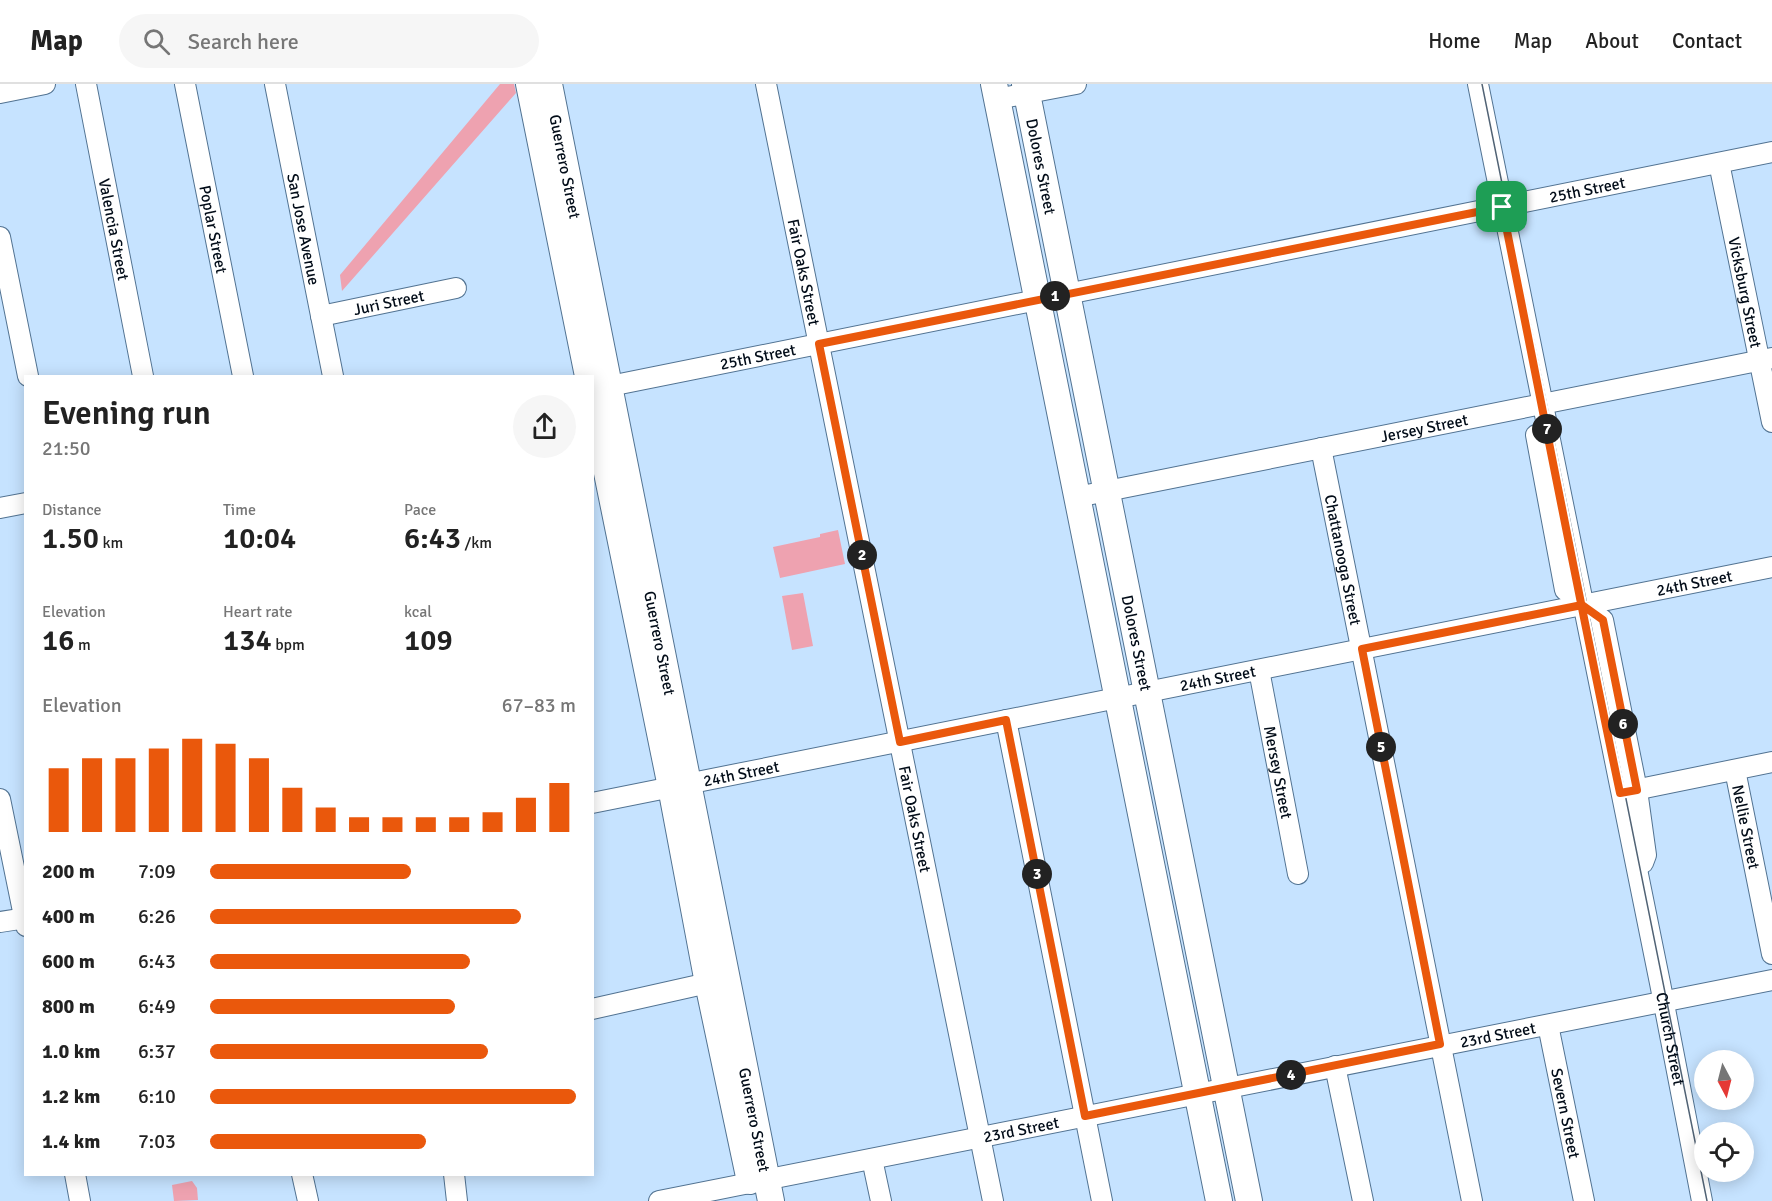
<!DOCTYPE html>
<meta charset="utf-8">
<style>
body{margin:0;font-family:Signika,sans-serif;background:#f6f6f6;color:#222;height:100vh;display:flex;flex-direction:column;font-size:22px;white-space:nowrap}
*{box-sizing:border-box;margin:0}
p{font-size:20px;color:#767676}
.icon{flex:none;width:33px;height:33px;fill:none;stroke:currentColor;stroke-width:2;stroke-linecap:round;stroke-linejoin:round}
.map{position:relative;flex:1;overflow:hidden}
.sheet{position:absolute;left:24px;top:291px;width:570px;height:801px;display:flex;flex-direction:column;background:#fff;border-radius:0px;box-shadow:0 3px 15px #0003}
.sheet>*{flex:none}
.needle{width:39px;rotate:173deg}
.tools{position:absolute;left:1694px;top:966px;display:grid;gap:12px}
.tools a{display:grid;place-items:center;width:60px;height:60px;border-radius:50%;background:#fff;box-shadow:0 3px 15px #0003;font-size:30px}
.pin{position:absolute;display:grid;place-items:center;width:51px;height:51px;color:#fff;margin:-26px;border-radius:12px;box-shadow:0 3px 9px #0006}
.km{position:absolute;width:30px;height:30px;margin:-15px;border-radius:50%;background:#222;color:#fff;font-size:16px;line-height:30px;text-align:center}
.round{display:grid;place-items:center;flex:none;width:63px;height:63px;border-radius:32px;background:#f6f6f6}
.summary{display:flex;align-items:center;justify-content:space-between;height:102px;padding:0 18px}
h1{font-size:33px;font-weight:600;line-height:45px}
.figures{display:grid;grid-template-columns:repeat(3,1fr);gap:9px;height:102px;padding:6px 18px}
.figures div{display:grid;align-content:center}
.figures b{font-size:30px;font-weight:600}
.figures small{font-size:16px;font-weight:400}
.figures p{font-size:16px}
.chart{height:168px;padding:12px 18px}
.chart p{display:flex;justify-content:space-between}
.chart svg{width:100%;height:108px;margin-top:6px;stroke:#ea580c;stroke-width:6}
ul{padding:0 18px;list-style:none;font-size:20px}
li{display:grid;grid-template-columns:96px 72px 1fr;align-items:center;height:45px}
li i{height:15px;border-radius:8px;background:#ea580c}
header{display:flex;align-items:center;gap:36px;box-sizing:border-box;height:84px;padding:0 30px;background:#fff;border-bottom:2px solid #e0e0e0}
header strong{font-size:28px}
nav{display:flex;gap:33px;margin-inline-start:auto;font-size:21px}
.search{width:420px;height:54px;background:#f6f6f6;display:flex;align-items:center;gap:15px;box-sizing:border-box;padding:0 21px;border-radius:33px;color:#767676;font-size:22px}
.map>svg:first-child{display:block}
.green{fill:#eea2b0}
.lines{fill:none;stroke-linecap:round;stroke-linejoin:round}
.minor-casing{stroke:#527392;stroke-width:22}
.major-casing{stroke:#527392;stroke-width:28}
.minor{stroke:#fff;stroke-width:20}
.major{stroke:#fff;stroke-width:26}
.tram{stroke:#516375;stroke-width:1.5}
.route-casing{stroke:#fff;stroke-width:12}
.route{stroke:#ea580c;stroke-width:8}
.labels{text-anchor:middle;stroke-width:6;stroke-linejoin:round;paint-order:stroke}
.street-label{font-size:16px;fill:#020c18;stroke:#fff}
</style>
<header>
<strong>Map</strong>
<div class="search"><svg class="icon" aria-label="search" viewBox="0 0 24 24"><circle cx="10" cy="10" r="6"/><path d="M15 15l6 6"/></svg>Search here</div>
<nav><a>Home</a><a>Map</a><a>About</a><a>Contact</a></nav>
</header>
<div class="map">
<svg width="1772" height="1117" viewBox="0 0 1772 1117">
<rect width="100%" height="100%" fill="#c6e3ff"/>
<!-- green -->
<path class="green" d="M 500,0 L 514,0 L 516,9 L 342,207 L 340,191 Z
M 838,446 L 845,480 L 780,494 L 773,463 L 820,453 L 820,450 Z
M 803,509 L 813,562 L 792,566 L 782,512 Z
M 192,1097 L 197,1104 L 198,1116 L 174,1117 L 172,1101 Z"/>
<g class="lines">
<!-- minor casing -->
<g class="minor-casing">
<g id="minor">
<path id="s1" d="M 86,0 L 143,292"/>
<path id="s2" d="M 185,0 L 243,292"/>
<path id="s3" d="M 275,0 L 333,292"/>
<path id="s4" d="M 766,0 L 993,1117"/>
<path id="s5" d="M 1478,0 L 1660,899 L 1702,1117"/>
<path d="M 0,9 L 45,0"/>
<path d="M 997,15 L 1076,0"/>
<path id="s6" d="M 1719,79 L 1772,338"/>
<path d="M 0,153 L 28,292"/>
<path id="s7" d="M 321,232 L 456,204"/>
<path id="s8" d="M 595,305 L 1772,68"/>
<path d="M 1536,351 L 1565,506 L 1603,536 L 1637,706 L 1646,771 L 1643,779"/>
<path id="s9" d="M 1321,364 L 1472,1117"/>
<path id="s10" d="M 1077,413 L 1772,274"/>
<path d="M 0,424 L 26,419"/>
<path id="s11" d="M 1259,586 L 1298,790"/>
<path d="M 1006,636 L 1102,1117"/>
<path id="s12" d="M 1735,686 L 1772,870"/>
<path d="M 1625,708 L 1772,678"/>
<path d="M 0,715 L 26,842"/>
<path id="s13" d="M 592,719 L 1772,483"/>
<path d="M 0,838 L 26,834"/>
<path d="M 592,925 L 708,899"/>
<path id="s14" d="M 1548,941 L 1584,1117"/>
<path d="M 1335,982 L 1363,1117"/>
<path d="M 872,1075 L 881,1117"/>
<path d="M 75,1090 L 80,1117"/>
<path d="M 302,1090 L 308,1117"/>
<path d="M 454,1090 L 457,1117"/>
<path id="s15" d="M 659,1117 L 1772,896"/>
</g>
</g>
<!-- major casing -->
<g class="major-casing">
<g id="major">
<path d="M 529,0 L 588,292"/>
<path id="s16" d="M 549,0 L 771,1117"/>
<path d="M 994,0 L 1219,1117"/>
<path id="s17" d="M 1025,0 L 1249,1117"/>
<path d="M 592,315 L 671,703 L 708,899 L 750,1097"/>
</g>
</g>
<!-- minor -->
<use href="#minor" class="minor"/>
<!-- major -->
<use href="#major" class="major"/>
<!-- tram -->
<path class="tram" d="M 1482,0 L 1707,1117"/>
</g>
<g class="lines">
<!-- route casing -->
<g class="route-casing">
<path id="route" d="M 1502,123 L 819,260 L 900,658 L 1006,636 L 1085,1032 L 1440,960 L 1362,565 L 1582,521 L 1603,536 L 1637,706 L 1620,709 C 1580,520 1544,331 1506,142 L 1502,123"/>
</g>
<!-- route -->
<use href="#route" class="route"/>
</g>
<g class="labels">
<!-- street labels -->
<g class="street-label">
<text dy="6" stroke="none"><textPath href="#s16" startOffset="84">Guerrero Street</textPath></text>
<text dy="6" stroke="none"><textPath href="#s17" startOffset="84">Dolores Street</textPath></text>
<text dy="6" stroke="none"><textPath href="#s8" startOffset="1012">25th Street</textPath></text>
<text dy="6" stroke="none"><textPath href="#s1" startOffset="148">Valencia Street</textPath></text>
<text dy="6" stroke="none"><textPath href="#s2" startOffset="148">Poplar Street</textPath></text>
<text dy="6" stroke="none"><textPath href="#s3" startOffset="148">San Jose Avenue</textPath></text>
<text dy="6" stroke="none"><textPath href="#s4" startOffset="192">Fair Oaks Street</textPath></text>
<text dy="6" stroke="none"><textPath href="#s6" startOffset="132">Vicksburg Street</textPath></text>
<text dy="6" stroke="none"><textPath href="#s7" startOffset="69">Juri Street</textPath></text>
<text dy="6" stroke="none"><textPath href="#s8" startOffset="166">25th Street</textPath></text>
<text dy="6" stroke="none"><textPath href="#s10" startOffset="354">Jersey Street</textPath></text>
<text dy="6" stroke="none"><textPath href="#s9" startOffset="114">Chattanooga Street</textPath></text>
<text dy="6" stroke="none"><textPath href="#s13" startOffset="1124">24th Street</textPath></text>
<text dy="6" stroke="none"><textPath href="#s16" startOffset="570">Guerrero Street</textPath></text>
<text dy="6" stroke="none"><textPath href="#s17" startOffset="570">Dolores Street</textPath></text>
<text dy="6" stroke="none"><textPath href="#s13" startOffset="638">24th Street</textPath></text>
<text dy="6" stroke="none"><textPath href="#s11" startOffset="104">Mersey Street</textPath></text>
<text dy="6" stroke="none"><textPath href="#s13" startOffset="152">24th Street</textPath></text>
<text dy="6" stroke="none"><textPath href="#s4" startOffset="750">Fair Oaks Street</textPath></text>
<text dy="6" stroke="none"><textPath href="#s12" startOffset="58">Nellie Street</textPath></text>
<text dy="6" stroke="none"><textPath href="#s15" startOffset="855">23rd Street</textPath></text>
<text dy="6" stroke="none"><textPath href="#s5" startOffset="974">Church Street</textPath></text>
<text dy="6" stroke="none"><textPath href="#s14" startOffset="90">Severn Street</textPath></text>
<text dy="6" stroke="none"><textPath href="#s16" startOffset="1056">Guerrero Street</textPath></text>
<text dy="6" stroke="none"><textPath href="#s15" startOffset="369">23rd Street</textPath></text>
</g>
</g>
</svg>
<div class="tools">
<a><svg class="needle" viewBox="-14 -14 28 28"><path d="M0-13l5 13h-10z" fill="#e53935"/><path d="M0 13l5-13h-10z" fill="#767676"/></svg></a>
<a><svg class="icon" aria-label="locate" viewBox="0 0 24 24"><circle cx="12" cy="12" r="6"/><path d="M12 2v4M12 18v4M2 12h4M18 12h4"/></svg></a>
</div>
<div class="pin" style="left:1502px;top:123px;background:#1e9e55"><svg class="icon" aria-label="arrive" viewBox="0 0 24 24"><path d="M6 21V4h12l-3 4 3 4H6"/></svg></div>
<b class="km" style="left:1055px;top:212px">1</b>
<b class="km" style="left:862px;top:471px">2</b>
<b class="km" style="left:1037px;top:790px">3</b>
<b class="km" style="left:1291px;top:991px">4</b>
<b class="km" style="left:1381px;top:663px">5</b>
<b class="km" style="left:1623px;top:640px">6</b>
<b class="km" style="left:1547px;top:345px">7</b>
<section class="sheet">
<div class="summary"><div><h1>Evening run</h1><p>21:50</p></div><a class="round"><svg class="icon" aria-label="share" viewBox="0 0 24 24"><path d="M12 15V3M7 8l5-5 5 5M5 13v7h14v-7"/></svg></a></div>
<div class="figures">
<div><p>Distance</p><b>1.50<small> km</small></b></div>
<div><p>Time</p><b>10:04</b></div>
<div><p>Pace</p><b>6:43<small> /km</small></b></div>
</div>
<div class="figures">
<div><p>Elevation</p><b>16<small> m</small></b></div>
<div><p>Heart rate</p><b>134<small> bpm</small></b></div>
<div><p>kcal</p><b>109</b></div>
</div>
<div class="chart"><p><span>Elevation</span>67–83 m</p>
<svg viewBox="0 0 160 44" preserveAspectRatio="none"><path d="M5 44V18M15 44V14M25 44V14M35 44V10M45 44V6M55 44V8M65 44V14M75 44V26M85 44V34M95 44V38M105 44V38M115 44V38M125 44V38M135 44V36M145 44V30M155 44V24"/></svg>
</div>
<ul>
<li><b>200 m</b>7:09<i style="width:55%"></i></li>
<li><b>400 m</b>6:26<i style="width:85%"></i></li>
<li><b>600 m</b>6:43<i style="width:71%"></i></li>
<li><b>800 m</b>6:49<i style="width:67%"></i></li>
<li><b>1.0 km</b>6:37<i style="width:76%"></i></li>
<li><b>1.2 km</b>6:10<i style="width:100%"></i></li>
<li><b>1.4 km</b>7:03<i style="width:59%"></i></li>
</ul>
</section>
</div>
